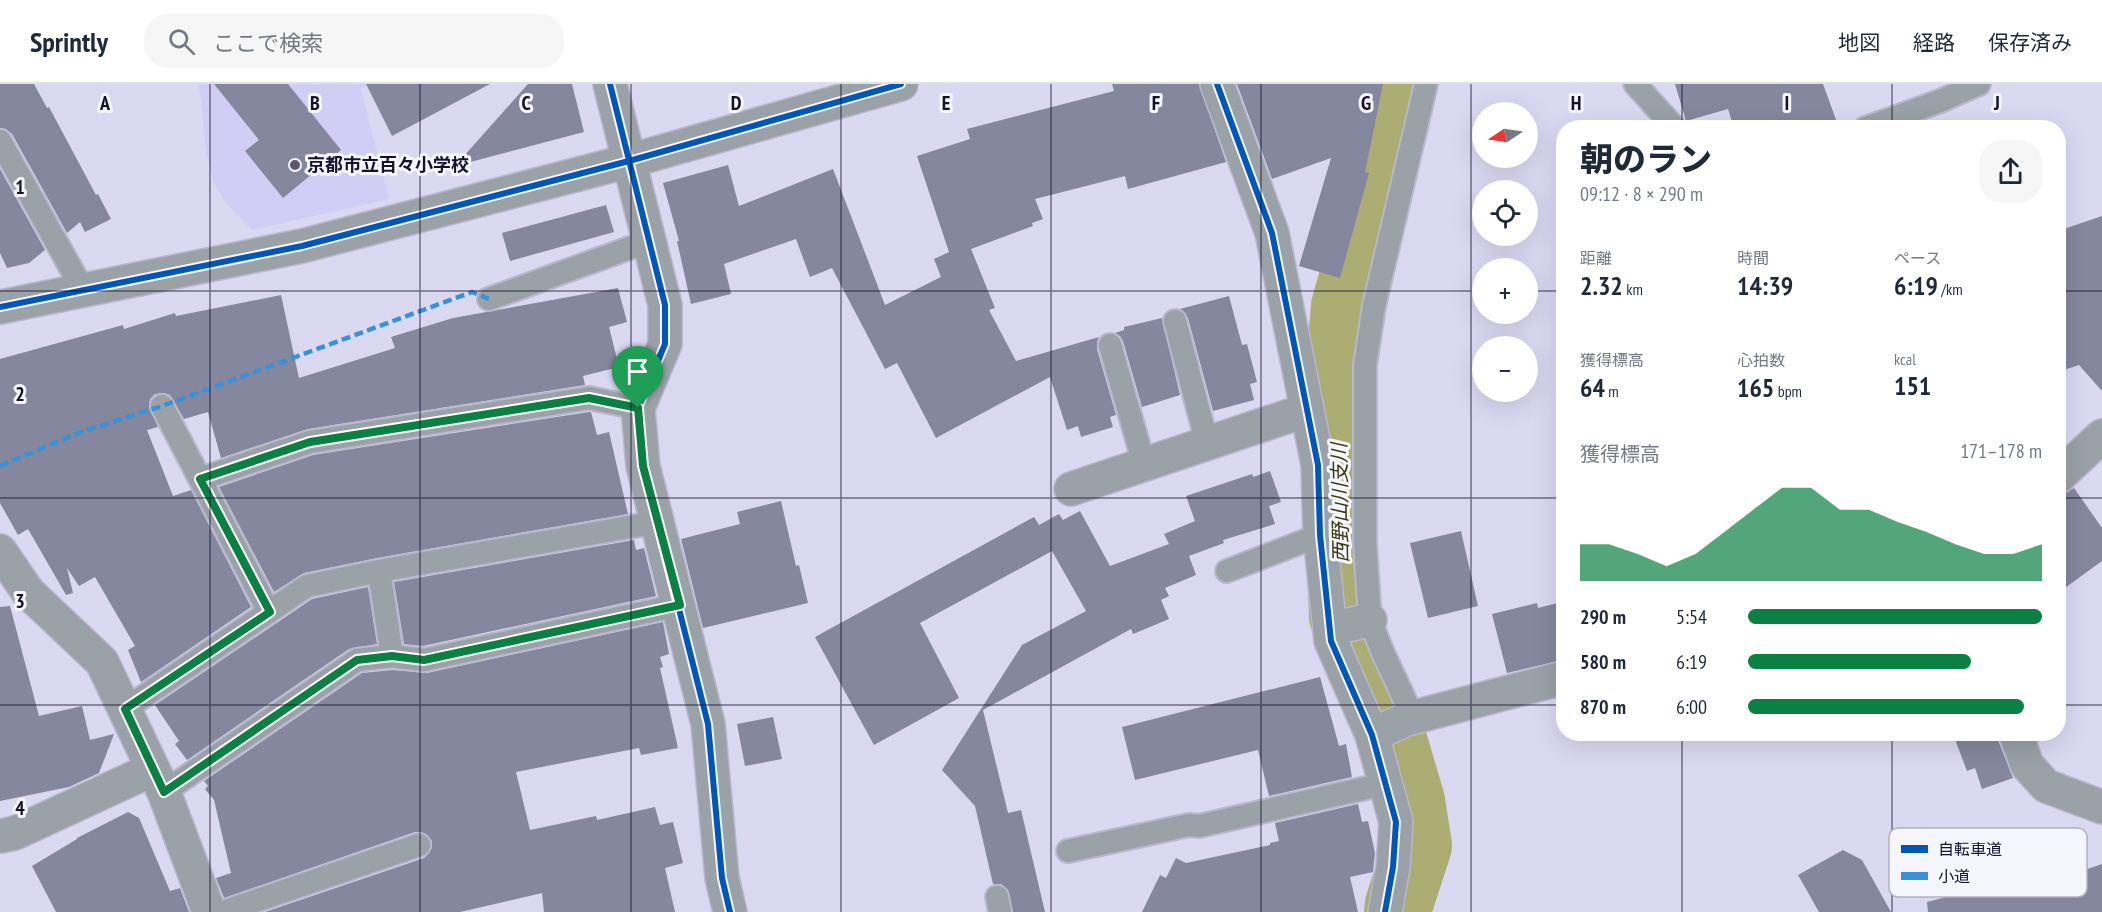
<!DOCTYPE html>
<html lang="ja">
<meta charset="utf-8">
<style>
body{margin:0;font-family:"PT Sans Narrow","Noto Sans JP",sans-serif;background:#f6f6f7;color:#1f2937;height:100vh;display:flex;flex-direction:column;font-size:22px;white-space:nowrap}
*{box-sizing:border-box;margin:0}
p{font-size:20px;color:#747a83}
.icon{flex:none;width:33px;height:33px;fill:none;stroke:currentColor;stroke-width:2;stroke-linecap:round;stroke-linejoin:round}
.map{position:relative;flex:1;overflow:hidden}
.details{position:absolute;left:1556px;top:36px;width:510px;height:621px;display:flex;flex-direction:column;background:#fff;border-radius:24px;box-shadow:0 6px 24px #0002}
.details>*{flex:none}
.needle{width:39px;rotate:257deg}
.controls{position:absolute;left:1472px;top:18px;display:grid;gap:12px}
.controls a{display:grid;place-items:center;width:66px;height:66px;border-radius:50%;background:#fff;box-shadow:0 6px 24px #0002;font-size:30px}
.pin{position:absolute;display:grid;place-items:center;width:51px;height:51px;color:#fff;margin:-62px -26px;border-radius:50% 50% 50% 0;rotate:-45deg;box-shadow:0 0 6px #0007}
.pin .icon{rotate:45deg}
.round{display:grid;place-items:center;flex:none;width:63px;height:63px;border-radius:24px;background:#f6f6f7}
.summary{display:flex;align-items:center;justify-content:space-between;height:102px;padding:0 24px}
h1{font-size:33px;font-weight:800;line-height:45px}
.figures{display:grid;grid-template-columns:repeat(3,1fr);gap:9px;height:102px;padding:6px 24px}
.figures div{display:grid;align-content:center}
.figures b{font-size:26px;font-weight:800}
.figures small{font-size:16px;font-weight:400}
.figures p{font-size:16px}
.chart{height:168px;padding:12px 24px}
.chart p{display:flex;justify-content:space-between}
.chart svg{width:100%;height:108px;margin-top:6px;fill:#0b8043;opacity:.7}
ul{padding:0 24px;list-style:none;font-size:20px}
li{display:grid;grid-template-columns:96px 72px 1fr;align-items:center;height:45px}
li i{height:15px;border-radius:8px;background:#0b8043}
header{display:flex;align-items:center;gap:36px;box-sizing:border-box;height:84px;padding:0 30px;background:#fff;border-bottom:2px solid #e0e1e3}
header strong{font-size:28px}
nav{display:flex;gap:33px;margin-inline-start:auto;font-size:21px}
.search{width:420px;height:54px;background:#f6f6f7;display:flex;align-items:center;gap:15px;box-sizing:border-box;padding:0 21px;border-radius:24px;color:#747a83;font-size:22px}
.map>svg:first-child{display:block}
.built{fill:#d2cdf4}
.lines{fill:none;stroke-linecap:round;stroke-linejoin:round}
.river{stroke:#acad73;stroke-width:68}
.building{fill:#85879e}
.service-casing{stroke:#b9b7cc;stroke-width:26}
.minor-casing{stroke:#b9b7cc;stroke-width:36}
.tertiary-casing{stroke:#b9b7cc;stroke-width:36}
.service{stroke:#9aa1a7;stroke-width:22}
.minor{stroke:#9aa1a7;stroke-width:33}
.tertiary{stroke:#9aa1a7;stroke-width:33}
.quiet{stroke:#3992d7;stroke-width:4.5;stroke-dasharray:9 4.5;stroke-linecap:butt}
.cycleway-casing{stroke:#f5f5fc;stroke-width:10}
.cycleway{stroke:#0057b8;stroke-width:6}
.route-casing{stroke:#fff;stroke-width:12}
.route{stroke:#0b8043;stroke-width:8}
.grid{fill:none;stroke:#17112c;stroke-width:1.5;stroke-opacity:0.55}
.poi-dot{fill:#5c5771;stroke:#f5f5fc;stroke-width:2}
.labels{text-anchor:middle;stroke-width:6;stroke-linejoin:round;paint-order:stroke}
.poi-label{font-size:18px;font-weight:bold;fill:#17112c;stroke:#f5f5fc;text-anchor:start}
.water-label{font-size:20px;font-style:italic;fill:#383810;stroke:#f5f5fc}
.key{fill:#f5f5fc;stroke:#b2b1be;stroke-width:1.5}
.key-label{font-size:16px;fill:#17112c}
.grid-label{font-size:20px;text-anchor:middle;font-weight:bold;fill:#17112c;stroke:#f5f5fc;stroke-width:6;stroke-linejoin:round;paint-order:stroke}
</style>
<header>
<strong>Sprintly</strong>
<div class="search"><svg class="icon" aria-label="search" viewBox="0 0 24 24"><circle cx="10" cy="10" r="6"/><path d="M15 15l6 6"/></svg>ここで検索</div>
<nav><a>地図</a><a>経路</a><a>保存済み</a></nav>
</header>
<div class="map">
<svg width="2102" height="828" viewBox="0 0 2102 828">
<rect width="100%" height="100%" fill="#dbd8f2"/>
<!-- built -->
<path class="built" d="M 199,0 L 370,0 L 361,5 L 389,115 L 252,146 L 226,119 L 213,97 L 206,66 Z"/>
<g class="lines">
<!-- river -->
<path class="river" d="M 1398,828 L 1399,820 L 1418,762 L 1411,717 L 1383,622 L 1362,586 L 1343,533 L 1340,454 L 1339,343 L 1340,278 L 1345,222 L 1375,118 L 1400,0"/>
</g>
<!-- building -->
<path class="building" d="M 0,0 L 34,0 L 47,24 L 49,23 L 96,111 L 98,110 L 111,135 L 85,148 L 80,138 L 67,149 L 12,50 L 6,45 L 0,44 Z
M 214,0 L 288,0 L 341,66 L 283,114 L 245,67 L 259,56 Z
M 366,0 L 490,0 L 392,52 Z
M 528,0 L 572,0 L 584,48 L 455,82 Z
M 1112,0 L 1199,0 L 1226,78 L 1128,105 L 1125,92 L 1035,115 L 1043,135 L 1032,139 L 1033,142 L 971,165 L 995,224 L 989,226 L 1016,277 L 1099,253 L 1097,258 L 1097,265 L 1116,331 L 1110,333 L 1113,343 L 1081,353 L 1078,342 L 1067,346 L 1050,293 L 936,354 L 897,279 L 885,285 L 832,184 L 810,193 L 796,155 L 724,180 L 731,210 L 691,220 L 677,157 L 679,157 L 663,99 L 728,81 L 739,122 L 833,85 L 885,221 L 941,193 L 934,175 L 949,168 L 917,72 L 970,55 L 967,45 L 1114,7 Z
M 1237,0 L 1383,0 L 1365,88 L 1369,89 L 1340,194 L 1299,182 L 1331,74 L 1272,95 Z
M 1675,0 L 1823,0 L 1839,44 L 1734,44 L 1728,25 L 1686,37 Z
M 0,85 L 45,166 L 29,179 L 7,184 L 0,169 Z
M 606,121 L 614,148 L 510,177 L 502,149 Z
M 2102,132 L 2102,307 L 2079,281 L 2064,286 L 2058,268 L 2058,147 Z
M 618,204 L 627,238 L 609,243 L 619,283 L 583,292 L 585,301 L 308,345 L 221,374 L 208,328 L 184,335 L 170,311 L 163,309 L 155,310 L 150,315 L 149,322 L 158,343 L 147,346 L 173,412 L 191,406 L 251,523 L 141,598 L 128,566 L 135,562 L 95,493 L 79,502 L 67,484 L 73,509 L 66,511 L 28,445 L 18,451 L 0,419 L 0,275 L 123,241 L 124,245 L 175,229 L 176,232 L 281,211 L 299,294 L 395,264 L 391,253 L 453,234 Z
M 1229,212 L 1242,261 L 1247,260 L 1257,298 L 1250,300 L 1254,316 L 1213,327 L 1188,234 L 1180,225 Z
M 1162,234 L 1180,311 L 1142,323 L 1123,257 L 1120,252 L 1115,249 L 1124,246 L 1124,243 Z
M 589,328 L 591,328 L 597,351 L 609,348 L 628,430 L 377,474 L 304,489 L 274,508 L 219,403 L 313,371 Z
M 1270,387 L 1281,418 L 1269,422 L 1275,440 L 1223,456 L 1224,459 L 1189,472 L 1196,491 L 1165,504 L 1169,512 L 1161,516 L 1169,535 L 1133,550 L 1131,545 L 983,626 L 1008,729 L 1021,726 L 1045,828 L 1013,828 L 1007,805 L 1001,800 L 993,800 L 975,722 L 942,686 L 1022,561 L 1086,527 L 1052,467 L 920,539 L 959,614 L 874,661 L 815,553 L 1034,433 L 1039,441 L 1059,430 L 1063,436 L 1080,427 L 1110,482 L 1169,460 L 1164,450 L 1195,437 L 1186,412 L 1252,390 L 1253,393 Z
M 2074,404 L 2102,444 L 2102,477 L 2058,509 L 2058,411 L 2063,411 Z
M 781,417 L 796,482 L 799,481 L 808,519 L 703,544 L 681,455 L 740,440 L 737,428 Z
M 1461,447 L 1478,522 L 1428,534 L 1410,459 Z
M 634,456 L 636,466 L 644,464 L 656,512 L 423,562 L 404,560 L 394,498 Z
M 368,503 L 377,560 L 349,565 L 187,676 L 175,660 L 179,657 L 155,621 L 312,515 Z
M 1537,519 L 1538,524 L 1558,519 L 1563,542 L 1563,576 L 1507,589 L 1492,530 Z
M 10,522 L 39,632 L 82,622 L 90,656 L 114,650 L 99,689 L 69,703 L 0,717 L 0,523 Z
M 663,538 L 669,570 L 660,573 L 663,583 L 660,584 L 678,664 L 641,671 L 639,664 L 516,688 L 530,746 L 596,732 L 597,736 L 655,723 L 660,741 L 673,738 L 683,779 L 665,784 L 675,828 L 544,828 L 542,809 L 460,828 L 265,828 L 424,774 L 429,769 L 432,763 L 432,757 L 427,751 L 421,748 L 415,748 L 224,814 L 216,794 L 231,789 L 214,716 L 205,705 L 208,702 L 204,697 L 362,589 L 392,586 L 427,589 Z
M 1320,593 L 1339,662 L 1346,660 L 1352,693 L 1269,712 L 1258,666 L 1135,696 L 1122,643 Z
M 773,633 L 782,675 L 745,682 L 737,640 Z
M 1953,650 L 1998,650 L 1998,656 L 2013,694 L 1982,705 L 1975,684 L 1967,687 Z
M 1358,720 L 1362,738 L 1368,737 L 1375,769 L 1373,788 L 1350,793 L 1358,828 L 1142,828 L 1160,791 L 1166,794 L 1176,774 L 1186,779 L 1270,761 L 1270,759 L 1279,757 L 1275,739 Z
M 128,728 L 139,734 L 170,807 L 180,804 L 189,828 L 56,828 L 32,782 L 77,755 L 77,754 Z
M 2071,751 L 2082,787 L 2102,780 L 2102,828 L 1928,828 L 1927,818 L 1995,800 L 1990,779 L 2035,767 L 2034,763 Z
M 1843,766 L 1862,776 L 1891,828 L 1819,828 L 1798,791 Z"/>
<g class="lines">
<!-- service casing -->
<g class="service-casing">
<path id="service" d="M 1635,0 L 1675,44
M 1866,44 L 1940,17 L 1979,0
M 0,57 L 83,206
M 489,215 L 649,157
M 1175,237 L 1207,359
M 1110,261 L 1144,380
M 162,322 L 269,528
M 200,395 L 310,358 L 589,314 L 638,324
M 379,487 L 392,572
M 1227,487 L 1320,451
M 125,625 L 307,502 L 379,487 L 658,438
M 1413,633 L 1383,569 L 1370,536 L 1365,459 L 1365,281 L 1374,222 L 1426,0
M 164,708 L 357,576 L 392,572 L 424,576 L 679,521
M 1068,767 L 1189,741 L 1199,742 L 1384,700
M 997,813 L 1000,828
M 223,828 L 419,761"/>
</g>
<!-- minor casing -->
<g class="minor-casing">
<path id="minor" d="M 610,0 L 665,221 L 665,260 L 638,324 L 643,382 L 708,640 L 722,794 L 730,828
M 1217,0 L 1272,149 L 1318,381 L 1320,451 L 1331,557 L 1372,651 L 1396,738 L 1393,783 L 1385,828
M 2058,393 L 2102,352
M 1071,405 L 1307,326
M 0,467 L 28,508 L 102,578 L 164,708 L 209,828
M 1330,545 L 1370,536
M 2016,650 L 2027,681 L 2046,702 L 2102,723
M 1372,651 L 1407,635 L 1563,594
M 0,752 L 15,749 L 153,685"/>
</g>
<!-- tertiary casing -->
<g class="tertiary-casing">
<path id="tertiary" d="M 0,223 L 302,162 L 629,77 L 901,0"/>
</g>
<!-- service -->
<use href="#service" class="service"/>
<!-- minor -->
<use href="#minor" class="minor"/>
<!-- tertiary -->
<use href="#tertiary" class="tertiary"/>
<!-- quiet -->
<path class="quiet" d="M 0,382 L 78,349 L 162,322 L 472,208 L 489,215"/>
<!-- cycleway casing -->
<g class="cycleway-casing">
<path id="cycleway" d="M 610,0 L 665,221 L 665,260 L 638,324 L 643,382 L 708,640 L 722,794 L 730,828
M 1217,0 L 1272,149 L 1318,381 L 1320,451 L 1331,557 L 1372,651 L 1396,738 L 1393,783 L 1385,828
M 0,223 L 302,162 L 629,77 L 901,0"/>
</g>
<!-- cycleway -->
<use href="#cycleway" class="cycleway"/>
</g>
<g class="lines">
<!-- route casing -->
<g class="route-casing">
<path id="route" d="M 589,314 L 638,324 L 643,382 L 680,521 L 424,576 L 392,572 L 357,576 L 164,708 L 125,625 L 270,528 L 200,395 L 310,358 Z"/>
</g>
<!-- route -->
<use href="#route" class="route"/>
</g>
<!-- grid -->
<path class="grid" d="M 210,0 L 210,828M 420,0 L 420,828M 631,0 L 631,828M 841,0 L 841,828M 1051,0 L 1051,828M 1261,0 L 1261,828M 1471,0 L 1471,828M 1682,0 L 1682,44M 1892,0 L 1892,44M 0,207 L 1482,207M 1527,207 L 1563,207M 2058,207 L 2102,207M 0,414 L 1563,414M 2058,414 L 2102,414M 0,621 L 1563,621M 2058,621 L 2102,621M 1682,650 L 1682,828M 1892,650 L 1892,828"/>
<!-- markers -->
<circle class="poi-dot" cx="295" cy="81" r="6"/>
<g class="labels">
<!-- poi labels -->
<g class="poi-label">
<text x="307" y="87">京都市立百々小学校</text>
</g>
<!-- water labels -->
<g class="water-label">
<text transform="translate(1340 419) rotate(-91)" y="7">西野山川支川</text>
</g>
</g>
<!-- legend -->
<rect x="1889" y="744" width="198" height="69" rx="9" class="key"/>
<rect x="1901" y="761" width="27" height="8" fill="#0057b8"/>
<rect x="1901" y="788" width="27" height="8" fill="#3992d7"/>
<g class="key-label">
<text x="1938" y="771">自転車道</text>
<text x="1938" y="798">小道</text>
</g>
<g class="grid-label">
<text x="105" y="26">A</text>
<text x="315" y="26">B</text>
<text x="526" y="26">C</text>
<text x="736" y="26">D</text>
<text x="946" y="26">E</text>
<text x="1156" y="26">F</text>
<text x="1366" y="26">G</text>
<text x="1576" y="26">H</text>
<text x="1787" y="26">I</text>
<text x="1997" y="26">J</text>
<text x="20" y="110">1</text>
<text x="20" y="317">2</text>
<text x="20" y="524">3</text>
<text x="20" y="731">4</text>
</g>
</svg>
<div class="controls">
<a><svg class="needle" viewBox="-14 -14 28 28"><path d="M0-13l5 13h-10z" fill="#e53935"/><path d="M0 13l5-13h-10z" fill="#747a83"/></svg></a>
<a><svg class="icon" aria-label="locate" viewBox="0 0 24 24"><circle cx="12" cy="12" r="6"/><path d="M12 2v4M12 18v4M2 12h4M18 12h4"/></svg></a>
<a>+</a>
<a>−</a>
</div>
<div class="pin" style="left:638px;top:324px;background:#1e9e55"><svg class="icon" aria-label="arrive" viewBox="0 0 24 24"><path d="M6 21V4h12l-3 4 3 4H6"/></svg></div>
<section class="details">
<div class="summary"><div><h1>朝のラン</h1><p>09:12 · 8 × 290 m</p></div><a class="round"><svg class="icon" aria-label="share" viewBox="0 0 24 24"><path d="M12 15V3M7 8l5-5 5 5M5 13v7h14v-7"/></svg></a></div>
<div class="figures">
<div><p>距離</p><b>2.32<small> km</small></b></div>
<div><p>時間</p><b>14:39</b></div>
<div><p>ペース</p><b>6:19<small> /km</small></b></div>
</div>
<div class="figures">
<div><p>獲得標高</p><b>64<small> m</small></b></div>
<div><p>心拍数</p><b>165<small> bpm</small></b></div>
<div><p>kcal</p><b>151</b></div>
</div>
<div class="chart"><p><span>獲得標高</span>171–178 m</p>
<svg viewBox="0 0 160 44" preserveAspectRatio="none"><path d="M0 44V29L10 29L20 33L30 38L40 33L50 24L60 15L70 6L80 6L90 15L100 15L110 20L120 24L130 29L140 33L150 33L160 29V44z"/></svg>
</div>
<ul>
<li><b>290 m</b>5:54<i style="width:100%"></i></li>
<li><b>580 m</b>6:19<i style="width:76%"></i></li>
<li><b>870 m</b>6:00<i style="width:94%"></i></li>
</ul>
</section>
</div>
